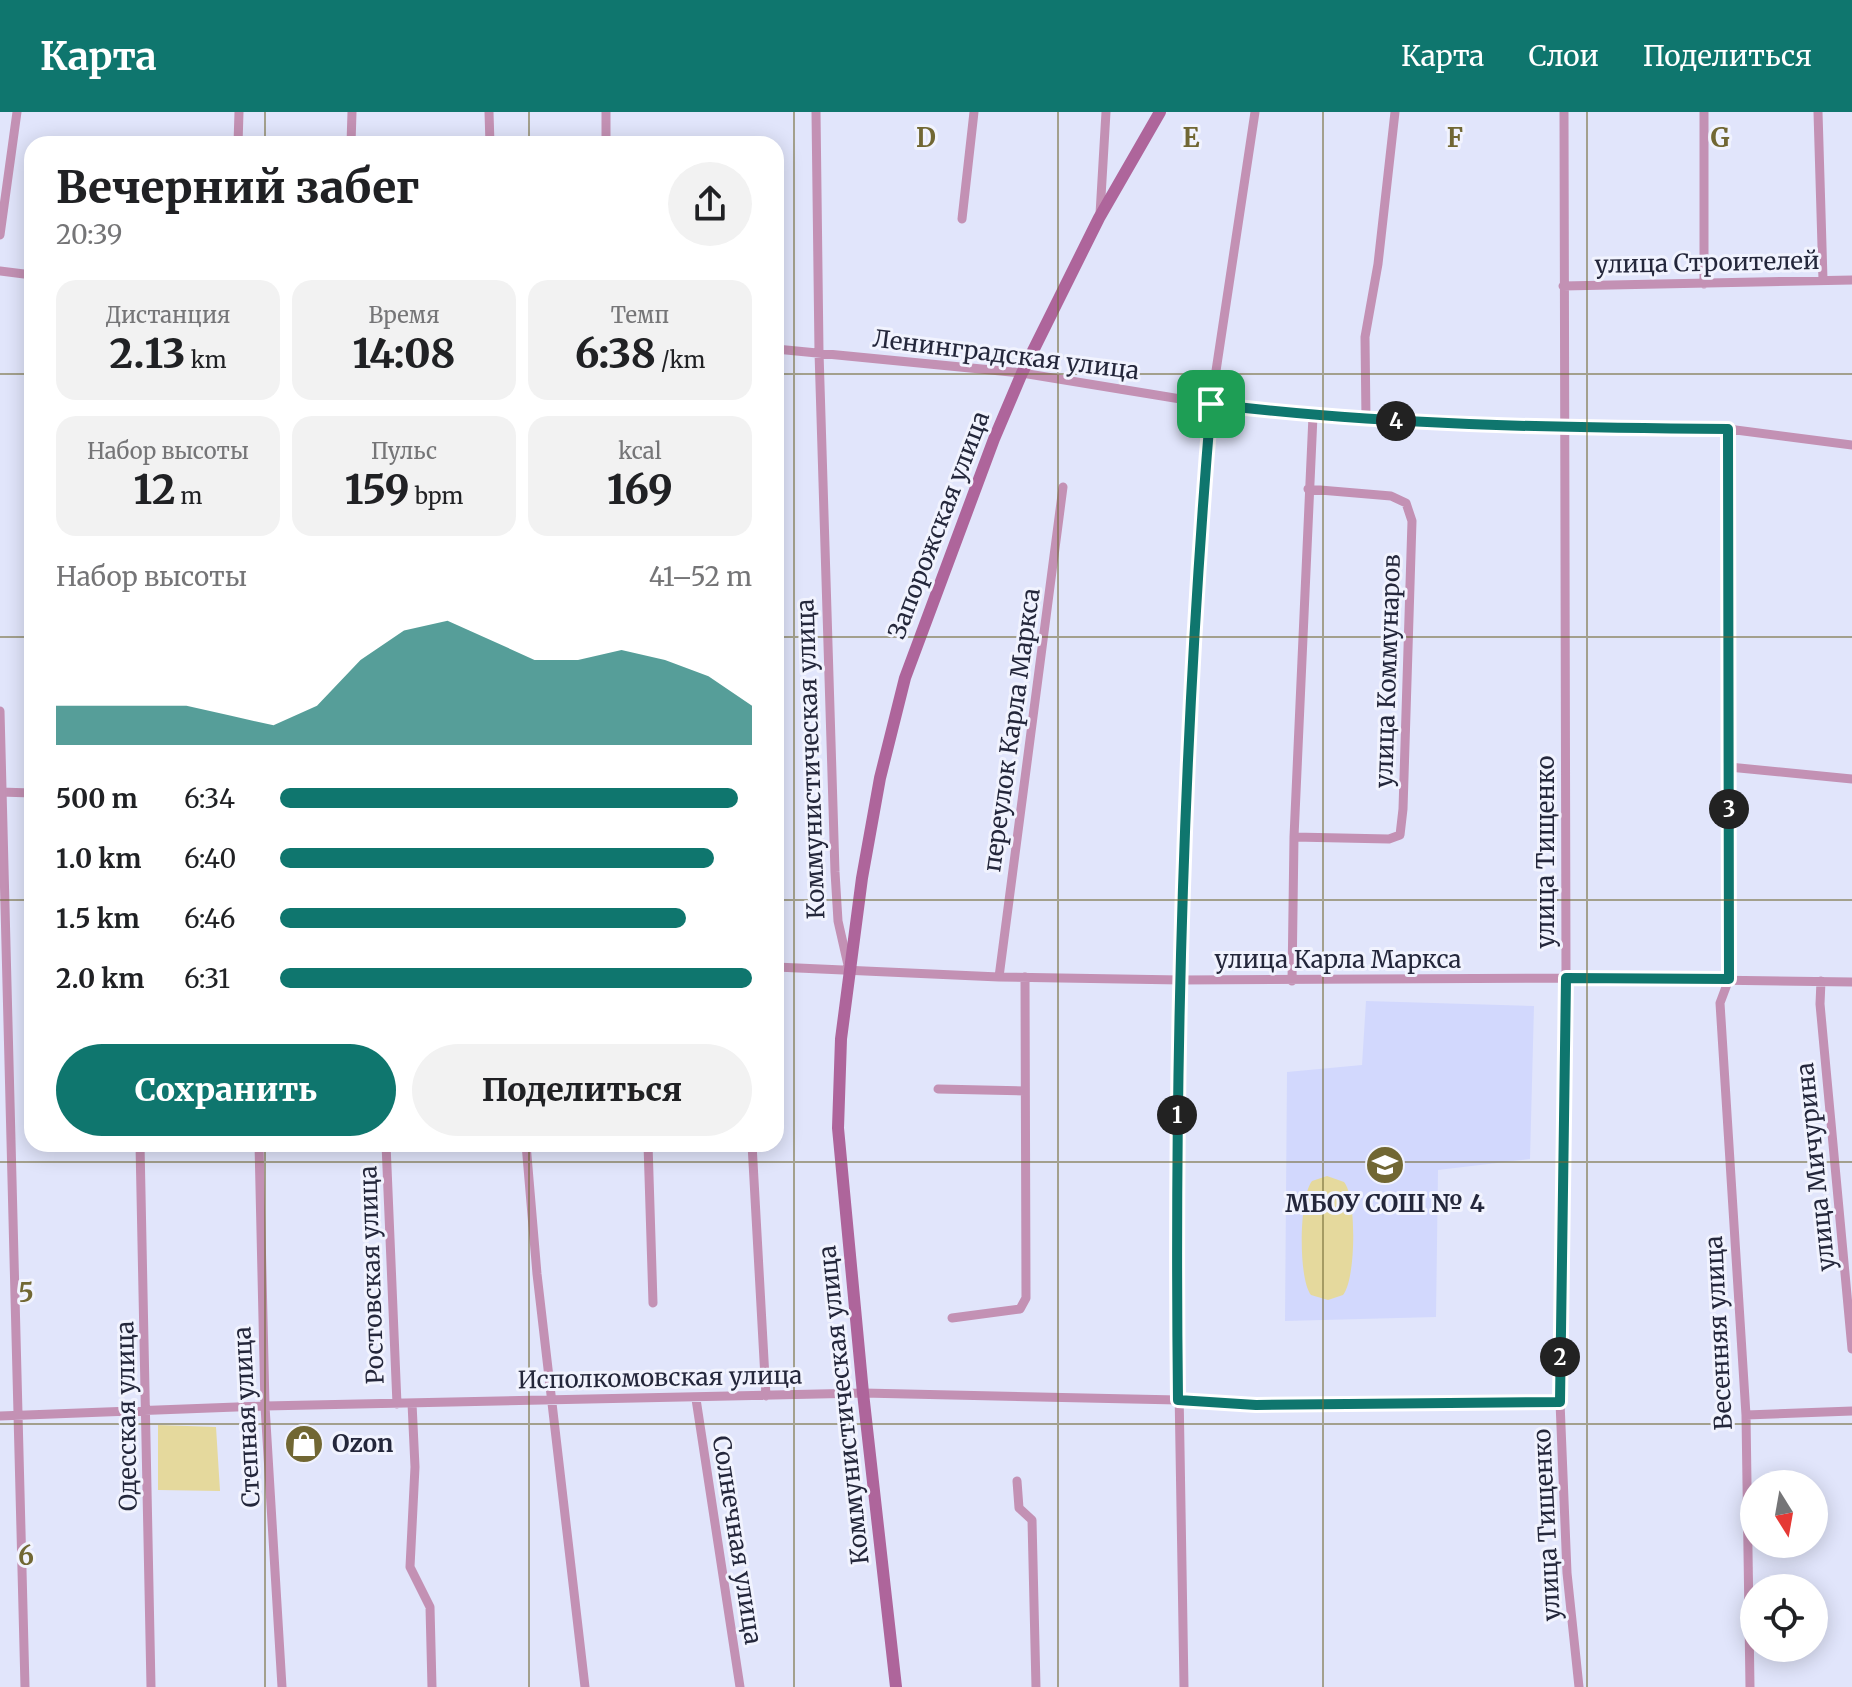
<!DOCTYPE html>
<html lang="ru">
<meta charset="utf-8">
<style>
body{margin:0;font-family:Merriweather,serif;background:#f2f2f2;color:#202124;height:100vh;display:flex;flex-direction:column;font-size:30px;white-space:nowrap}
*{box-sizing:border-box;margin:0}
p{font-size:26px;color:#757577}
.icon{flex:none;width:44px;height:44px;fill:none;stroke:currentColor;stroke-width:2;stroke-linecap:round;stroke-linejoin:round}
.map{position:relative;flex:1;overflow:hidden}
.side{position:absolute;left:24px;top:24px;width:760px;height:1016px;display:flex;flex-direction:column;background:#fff;border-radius:24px;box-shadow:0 4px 20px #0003}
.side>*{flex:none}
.needle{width:52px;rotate:169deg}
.buttons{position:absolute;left:1740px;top:1358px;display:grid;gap:16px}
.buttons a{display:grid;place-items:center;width:88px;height:88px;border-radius:50%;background:#fff;box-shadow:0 4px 20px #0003;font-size:40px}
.pin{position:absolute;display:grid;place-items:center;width:68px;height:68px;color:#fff;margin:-34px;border-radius:16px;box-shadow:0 4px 12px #0006}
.km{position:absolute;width:40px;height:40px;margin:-20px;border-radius:50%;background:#222;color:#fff;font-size:22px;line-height:40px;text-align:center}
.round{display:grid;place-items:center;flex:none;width:84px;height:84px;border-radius:42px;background:#f2f2f2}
.headline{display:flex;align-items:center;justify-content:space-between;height:136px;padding:0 32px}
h1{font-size:44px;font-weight:800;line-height:60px}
.stats{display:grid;grid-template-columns:repeat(3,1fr);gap:12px;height:136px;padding:8px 32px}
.stats div{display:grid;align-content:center;border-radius:20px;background:#f2f2f2;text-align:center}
.stats b{font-size:40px;font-weight:800}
.stats small{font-size:22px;font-weight:400}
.stats p{font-size:22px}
.chart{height:224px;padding:16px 32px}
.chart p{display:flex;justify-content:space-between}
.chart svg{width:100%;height:144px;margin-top:8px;fill:#0f766e;opacity:.7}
.button{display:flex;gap:16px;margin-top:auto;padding:16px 32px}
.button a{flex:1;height:92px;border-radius:48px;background:#0f766e;color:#fff;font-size:32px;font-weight:800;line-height:92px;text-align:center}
.button a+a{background:#f2f2f2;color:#202124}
ul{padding:0 32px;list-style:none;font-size:26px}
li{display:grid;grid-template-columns:128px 96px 1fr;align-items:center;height:60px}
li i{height:20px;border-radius:10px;background:#0f766e}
header{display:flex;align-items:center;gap:48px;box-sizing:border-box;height:112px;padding:0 40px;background:#0f766e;color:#fff}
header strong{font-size:38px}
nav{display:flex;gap:44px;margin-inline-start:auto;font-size:28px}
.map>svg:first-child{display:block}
.built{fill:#d2d8fd}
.green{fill:#e5d99d}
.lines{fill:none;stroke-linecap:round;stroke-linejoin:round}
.minor{stroke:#c391b4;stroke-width:9}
.secondary{stroke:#ae659b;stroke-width:12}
.route-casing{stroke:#fff;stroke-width:16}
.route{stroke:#0f766e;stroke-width:10}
.grid{fill:none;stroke:#716733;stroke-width:2;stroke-opacity:0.55}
.labels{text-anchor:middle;stroke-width:6;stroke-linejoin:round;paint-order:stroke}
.street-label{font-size:24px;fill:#24273b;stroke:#f1f3fe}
.poi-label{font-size:24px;font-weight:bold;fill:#24273b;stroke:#f1f3fe}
.grid-label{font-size:26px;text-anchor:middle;font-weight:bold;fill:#716733;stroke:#f1f3fe;stroke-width:6;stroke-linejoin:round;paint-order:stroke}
</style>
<header>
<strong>Карта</strong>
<nav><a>Карта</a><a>Слои</a><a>Поделиться</a></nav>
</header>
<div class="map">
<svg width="1852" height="1575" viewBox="0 0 1852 1575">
<rect width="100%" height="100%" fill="#e1e5fb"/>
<!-- built -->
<path class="built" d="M 1366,889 L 1534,894 L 1530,1047 L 1438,1058 L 1436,1205 L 1285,1209 L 1287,960 L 1362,953 Z"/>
<!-- green -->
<path class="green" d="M 1327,1064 L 1344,1070 C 1357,1085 1356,1168 1343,1183 L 1328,1188 L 1311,1183 C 1298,1167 1299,1085 1312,1069 Z
M 158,1313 L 216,1315 L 220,1379 L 158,1378 Z"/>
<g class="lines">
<!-- minor -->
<path class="minor" d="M 489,0 L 490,32
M 816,0 L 819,240 L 835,760 L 838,809 L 848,853
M 1564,0 L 1566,866 L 1560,1290 L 1567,1461 L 1579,1575
M 1818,0 L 1823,168
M 238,32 L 239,0
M 351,32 L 352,0
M 606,32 L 606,0
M 1100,102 L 1106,0
M 962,107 L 974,0
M 0,123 L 17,0
M 0,159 L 32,163
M 1704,172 L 1704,0
M 1563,174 L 1852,168
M 776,237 L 1022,261 L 1211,292 L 1313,304 L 1563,316 L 1728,317 L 1852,333
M 1366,308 L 1365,225 L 1378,152 L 1395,0
M 1728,317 L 1729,867 L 1720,891 L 1746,1303 L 1750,1575
M 0,599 L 25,1575
M 1729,655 L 1852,667
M 0,680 L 32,681
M 1294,725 L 1389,727 L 1400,723 L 1403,697 L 1412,409 L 1406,391 L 1391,384 L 1308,377
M 776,855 L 999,865 L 1181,868 L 1566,866 L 1852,870
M 999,865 L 1063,375
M 1292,869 L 1294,725 L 1313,304
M 1821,869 L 1820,892 L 1852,1237
M 938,977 L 1024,979
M 140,1032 L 151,1575
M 259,1032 L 265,1294 L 282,1575
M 386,1032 L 397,1292
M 526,1032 L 537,1162 L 585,1575
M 648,1032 L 653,1191
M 752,1032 L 766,1284
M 952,1206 L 1020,1197 L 1026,1186 L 1025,865
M 696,1287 L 740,1575
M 412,1291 L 415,1355 L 410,1455 L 430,1495 L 432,1575
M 1746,1303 L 1852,1299
M 0,1304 L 265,1294 L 863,1281 L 1178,1288 L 1256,1293 L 1560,1290
M 1017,1369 L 1019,1396 L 1032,1408 L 1036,1575
M 1184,1575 L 1176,1098 L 1190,580 L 1211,292 L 1255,0"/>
<!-- secondary -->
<path class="secondary" d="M 896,1575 L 863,1281 L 838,1016 L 841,927 L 862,766 L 880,666 L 905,566 L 994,327 L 1022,261 L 1099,106 L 1160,0"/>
</g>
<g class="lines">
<!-- route casing -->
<g class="route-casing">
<path id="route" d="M 1211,292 C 1383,313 1555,316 1728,317 L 1729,867 L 1566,866 L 1560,1290 L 1256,1293 L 1178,1288 C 1174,956 1183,623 1211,292 Z"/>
</g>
<!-- route -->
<use href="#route" class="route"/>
</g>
<!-- grid -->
<path class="grid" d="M 265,0 L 265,32M 529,0 L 529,32M 794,0 L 794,1575M 1058,0 L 1058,1575M 1323,0 L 1323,1575M 1587,0 L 1587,1575M 0,262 L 32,262M 776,262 L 1852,262M 0,525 L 32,525M 776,525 L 1852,525M 0,788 L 32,788M 776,788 L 1852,788M 265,1032 L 265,1575M 529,1032 L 529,1575M 0,1050 L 1852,1050M 0,1312 L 1852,1312"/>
<!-- icons -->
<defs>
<g id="school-disc" transform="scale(2)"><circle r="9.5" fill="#716733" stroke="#f1f3fe"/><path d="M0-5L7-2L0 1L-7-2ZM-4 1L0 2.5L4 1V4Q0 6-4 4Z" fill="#fff"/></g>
<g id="shop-disc" transform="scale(2)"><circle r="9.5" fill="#716733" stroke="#f1f3fe"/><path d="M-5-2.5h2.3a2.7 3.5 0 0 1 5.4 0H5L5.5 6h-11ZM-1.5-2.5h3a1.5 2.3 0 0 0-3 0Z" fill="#fff"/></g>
</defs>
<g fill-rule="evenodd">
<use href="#school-disc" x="1385" y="1053"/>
<use href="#shop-disc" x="304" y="1332"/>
</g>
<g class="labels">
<!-- street labels -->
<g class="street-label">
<text transform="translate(1707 151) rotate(-1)" y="8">улица Строителей</text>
<text transform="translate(1006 243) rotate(7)" y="8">Ленинградская улица</text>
<text transform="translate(939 413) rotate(-69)" y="8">Запорожская улица</text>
<text transform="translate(1388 559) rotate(-88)" y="8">улица Коммунаров</text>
<text transform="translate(1012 618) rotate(-82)" y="8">переулок Карла Маркса</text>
<text transform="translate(811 647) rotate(-92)" y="8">Коммунистическая улица</text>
<text transform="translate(1546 740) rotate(-90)" y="8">улица Тищенко</text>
<text x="1338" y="856">улица Карла Маркса</text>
<text transform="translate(1816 1055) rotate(-96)" y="8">улица Мичурина</text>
<text transform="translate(372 1163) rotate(-92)" y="8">Ростовская улица</text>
<text transform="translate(1719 1221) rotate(-93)" y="8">Весенняя улица</text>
<text transform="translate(660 1266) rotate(-1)" y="8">Исполкомовская улица</text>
<text transform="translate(844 1293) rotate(-96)" y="8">Коммунистическая улица</text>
<text transform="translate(127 1304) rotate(-91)" y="8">Одесская улица</text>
<text transform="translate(247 1305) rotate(-93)" y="8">Степная улица</text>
<text transform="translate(1547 1413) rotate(-93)" y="8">улица Тищенко</text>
<text transform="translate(737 1428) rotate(81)" y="8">Солнечная улица</text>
</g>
<!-- poi labels -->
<g class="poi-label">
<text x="1385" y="1100">МБОУ СОШ № 4</text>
<text x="332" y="1340" text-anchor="start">Ozon</text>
</g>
</g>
<g class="grid-label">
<text x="926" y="35">D</text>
<text x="1191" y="35">E</text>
<text x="1455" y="35">F</text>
<text x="1720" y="35">G</text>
<text x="26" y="1190">5</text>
<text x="26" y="1453">6</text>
</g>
</svg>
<div class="buttons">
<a><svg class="needle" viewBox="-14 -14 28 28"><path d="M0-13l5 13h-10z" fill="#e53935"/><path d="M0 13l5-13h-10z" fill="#757577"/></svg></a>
<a><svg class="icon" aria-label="locate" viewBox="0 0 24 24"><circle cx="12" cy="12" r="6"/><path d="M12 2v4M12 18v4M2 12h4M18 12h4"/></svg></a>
</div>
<div class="pin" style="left:1211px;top:292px;background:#1e9e55"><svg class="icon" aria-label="arrive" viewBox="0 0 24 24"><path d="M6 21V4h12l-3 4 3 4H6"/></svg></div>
<b class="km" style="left:1177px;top:1003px">1</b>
<b class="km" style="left:1560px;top:1245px">2</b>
<b class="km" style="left:1729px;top:697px">3</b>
<b class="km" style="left:1396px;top:309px">4</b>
<section class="side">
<div class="headline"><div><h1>Вечерний забег</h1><p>20:39</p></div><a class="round"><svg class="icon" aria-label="share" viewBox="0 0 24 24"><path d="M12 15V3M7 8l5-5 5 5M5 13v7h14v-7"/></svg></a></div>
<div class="stats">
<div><p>Дистанция</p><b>2.13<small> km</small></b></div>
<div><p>Время</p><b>14:08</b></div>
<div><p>Темп</p><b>6:38<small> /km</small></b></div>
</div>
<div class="stats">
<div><p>Набор высоты</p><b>12<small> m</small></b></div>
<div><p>Пульс</p><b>159<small> bpm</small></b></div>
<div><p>kcal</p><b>169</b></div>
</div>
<div class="chart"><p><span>Набор высоты</span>41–52 m</p>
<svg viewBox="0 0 160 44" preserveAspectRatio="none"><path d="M0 44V32L10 32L20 32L30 32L40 35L50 38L60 32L70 18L80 9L90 6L100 12L110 18L120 18L130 15L140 18L150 23L160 32V44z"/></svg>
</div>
<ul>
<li><b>500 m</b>6:34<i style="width:97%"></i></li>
<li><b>1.0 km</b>6:40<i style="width:92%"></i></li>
<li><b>1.5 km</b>6:46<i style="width:86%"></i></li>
<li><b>2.0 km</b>6:31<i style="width:100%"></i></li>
</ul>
<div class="button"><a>Сохранить</a><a>Поделиться</a></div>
</section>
</div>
